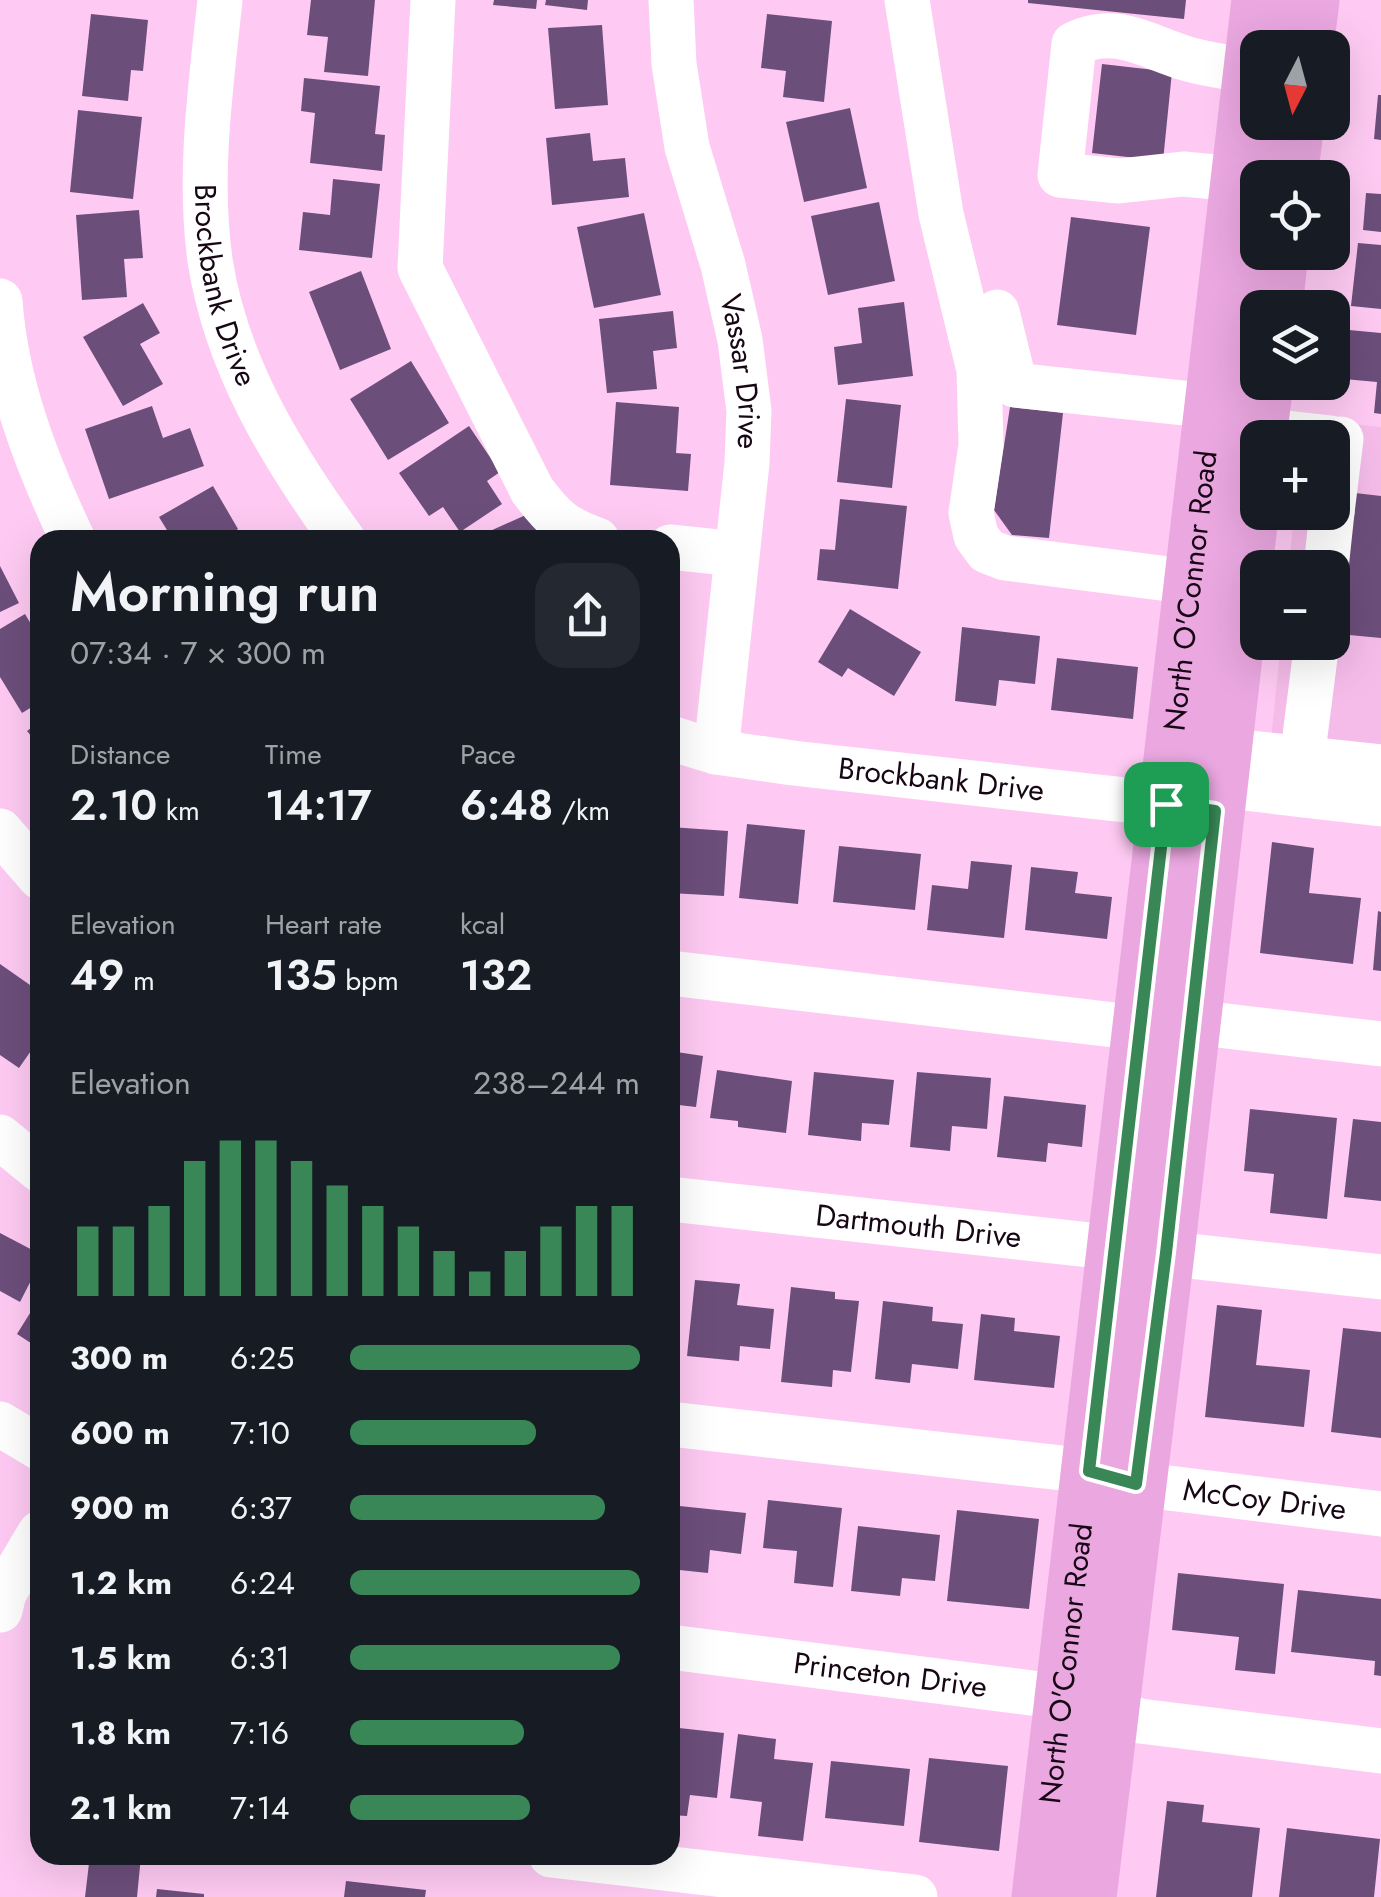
<!DOCTYPE html>
<meta charset="utf-8">
<style>
body{margin:0;font-family:Jost,sans-serif;background:#242831;color:#f1f3f6;height:100vh;display:flex;flex-direction:column;font-size:38px;white-space:nowrap}
*{box-sizing:border-box;margin:0}
p{font-size:32px;color:#9ea1a6}
.icon{flex:none;width:55px;height:55px;fill:none;stroke:currentColor;stroke-width:2;stroke-linecap:round;stroke-linejoin:round}
.map{position:relative;flex:1;overflow:hidden}
.details{position:absolute;left:30px;top:530px;width:650px;height:1335px;display:flex;flex-direction:column;background:#171b24;border-radius:30px;box-shadow:0 10px 40px #0002}
.details>*{flex:none}
.needle{width:65px;rotate:186deg}
.tools{position:absolute;left:1240px;top:30px;display:grid;gap:20px}
.tools a{display:grid;place-items:center;width:110px;height:110px;border-radius:20px;background:#171b24;box-shadow:0 10px 40px #0002;font-size:50px}
.pin{position:absolute;display:grid;place-items:center;width:85px;height:85px;color:#fff;margin:-42px;border-radius:20px;box-shadow:0 5px 15px #0006}
.round{display:grid;place-items:center;flex:none;width:105px;height:105px;border-radius:30px;background:#242831}
.overview{display:flex;align-items:center;justify-content:space-between;height:170px;padding:0 40px}
h1{font-size:55px;font-weight:600;line-height:75px}
.stats{display:grid;grid-template-columns:repeat(3,1fr);gap:15px;height:170px;padding:10px 40px}
.stats div{display:grid;align-content:center}
.stats b{font-size:42px;font-weight:600}
.stats small{font-size:28px;font-weight:400}
.stats p{font-size:28px}
.chart{height:280px;padding:20px 40px}
.chart p{display:flex;justify-content:space-between}
.chart svg{width:100%;height:180px;margin-top:10px;stroke:#398756;stroke-width:6}
ul{padding:0 40px;list-style:none;font-size:32px}
li{display:grid;grid-template-columns:160px 120px 1fr;align-items:center;height:75px}
li i{height:25px;border-radius:12px;background:#398756}
.map>svg:first-child{display:block}
.built{fill:#f5bcea}
.building{fill:#6c4e7b}
.lines{fill:none;stroke-linecap:round;stroke-linejoin:round}
.minor{stroke:#fff;stroke-width:45}
.major{stroke:#eaa7e0;stroke-width:55}
.route-casing{stroke:#fff;stroke-width:20}
.route{stroke:#398756;stroke-width:12}
.labels{text-anchor:middle;stroke-width:10;stroke-linejoin:round;paint-order:stroke}
.street-label{font-size:30px;fill:#170614;stroke:#fefefe}
</style>
<div class="map">
<svg width="1381" height="1897" viewBox="0 0 1381 1897">
<rect width="100%" height="100%" fill="#fecaf3"/>
<!-- built -->
<path class="built" d="M 1304,419 L 1381,427 L 1381,790 L 1267,777 L 1281,643 L 1332,642 L 1332,568 L 1289,567 L 1294,513 L 1332,512 Z"/>
<!-- building -->
<path class="building" d="M 311,0 L 375,0 L 368,76 L 324,72 L 328,37 L 307,35 Z
M 494,0 L 537,0 L 536,9 L 493,5 Z
M 546,0 L 588,0 L 587,10 L 545,5 Z
M 1028,0 L 1186,0 L 1184,19 L 1028,3 Z
M 91,14 L 148,20 L 143,71 L 131,70 L 128,101 L 82,96 Z
M 767,14 L 832,21 L 824,102 L 783,97 L 786,71 L 761,68 Z
M 602,25 L 608,105 L 555,109 L 548,28 Z
M 1102,64 L 1172,72 L 1163,161 L 1092,153 Z
M 304,78 L 380,86 L 375,134 L 385,135 L 382,171 L 310,163 L 315,113 L 301,111 Z
M 1378,95 L 1381,95 L 1381,140 L 1374,139 Z
M 850,108 L 867,188 L 804,202 L 786,122 Z
M 78,110 L 142,117 L 133,199 L 70,192 Z
M 590,133 L 593,161 L 625,158 L 629,197 L 552,205 L 546,138 Z
M 333,179 L 380,184 L 372,258 L 299,250 L 303,212 L 330,215 Z
M 1366,193 L 1381,194 L 1381,232 L 1363,230 Z
M 879,202 L 895,281 L 828,295 L 811,216 Z
M 139,210 L 143,258 L 124,259 L 127,297 L 82,300 L 76,215 Z
M 644,213 L 661,295 L 594,308 L 577,227 Z
M 1071,217 L 1150,227 L 1136,335 L 1057,325 Z
M 1358,243 L 1381,245 L 1381,309 L 1351,306 Z
M 361,271 L 391,349 L 340,370 L 309,292 Z
M 904,302 L 913,376 L 838,385 L 834,347 L 862,343 L 858,308 Z
M 143,303 L 160,333 L 140,344 L 163,384 L 123,406 L 83,337 Z
M 673,311 L 677,348 L 653,351 L 657,389 L 607,393 L 599,319 Z
M 1349,330 L 1381,333 L 1381,414 L 1374,413 L 1377,382 L 1344,379 Z
M 411,361 L 449,423 L 388,460 L 350,399 Z
M 846,399 L 901,405 L 892,488 L 837,482 Z
M 616,402 L 679,407 L 676,453 L 691,454 L 688,491 L 610,485 Z
M 152,406 L 163,438 L 190,428 L 204,466 L 109,499 L 85,429 Z
M 1010,407 L 1063,413 L 1049,538 L 1012,535 L 994,510 Z
M 469,426 L 500,472 L 487,481 L 502,504 L 460,532 L 443,507 L 429,516 L 399,473 Z
M 213,486 L 238,529 L 223,540 L 173,540 L 159,517 Z
M 1355,493 L 1381,496 L 1381,638 L 1339,634 Z
M 840,499 L 907,506 L 898,589 L 817,580 L 820,549 L 835,550 Z
M 539,509 L 553,540 L 470,540 Z
M 0,566 L 19,603 L 0,612 Z
M 850,609 L 921,652 L 894,696 L 848,668 L 842,677 L 818,662 Z
M 25,614 L 40,639 L 40,702 L 22,713 L 0,677 L 0,629 Z
M 962,627 L 1040,636 L 1035,684 L 999,680 L 996,706 L 955,701 Z
M 1057,658 L 1138,667 L 1133,719 L 1051,710 Z
M 40,721 L 40,747 L 27,731 Z
M 747,824 L 805,830 L 798,904 L 739,898 Z
M 670,827 L 728,831 L 724,896 L 670,893 Z
M 1272,842 L 1314,848 L 1309,893 L 1361,898 L 1353,964 L 1260,953 Z
M 839,846 L 921,854 L 915,910 L 833,902 Z
M 971,861 L 1012,865 L 1004,938 L 927,930 L 932,885 L 968,889 Z
M 1031,867 L 1078,872 L 1075,893 L 1112,897 L 1107,939 L 1025,930 Z
M 1378,911 L 1381,912 L 1381,971 L 1373,970 Z
M 0,964 L 40,992 L 40,1038 L 19,1068 L 0,1055 Z
M 670,1051 L 703,1056 L 696,1107 L 670,1104 Z
M 717,1070 L 792,1081 L 786,1133 L 738,1127 L 738,1121 L 710,1118 Z
M 814,1072 L 894,1080 L 889,1125 L 862,1123 L 861,1141 L 808,1135 Z
M 917,1072 L 991,1078 L 987,1129 L 952,1126 L 950,1151 L 910,1147 Z
M 1004,1096 L 1086,1105 L 1082,1147 L 1048,1143 L 1046,1162 L 997,1157 Z
M 1250,1109 L 1337,1118 L 1327,1219 L 1270,1213 L 1274,1174 L 1244,1171 Z
M 1353,1119 L 1381,1122 L 1381,1201 L 1344,1197 Z
M 0,1233 L 40,1254 L 40,1263 L 20,1302 L 0,1291 Z
M 695,1280 L 740,1284 L 737,1305 L 774,1309 L 770,1349 L 740,1346 L 739,1361 L 687,1356 Z
M 791,1287 L 835,1292 L 835,1299 L 859,1301 L 851,1372 L 833,1370 L 832,1387 L 781,1382 Z
M 670,1288 L 679,1289 L 675,1328 L 670,1328 Z
M 40,1297 L 40,1349 L 17,1334 Z
M 883,1301 L 933,1307 L 932,1321 L 963,1324 L 958,1369 L 912,1364 L 910,1383 L 875,1379 Z
M 1217,1305 L 1262,1310 L 1256,1365 L 1310,1370 L 1304,1427 L 1205,1417 Z
M 981,1314 L 1015,1318 L 1014,1331 L 1060,1336 L 1054,1388 L 974,1380 Z
M 1343,1328 L 1381,1332 L 1381,1438 L 1331,1432 Z
M 768,1500 L 842,1508 L 833,1587 L 794,1583 L 797,1551 L 763,1548 Z
M 670,1505 L 746,1513 L 741,1554 L 710,1550 L 708,1573 L 670,1569 Z
M 957,1510 L 1039,1519 L 1029,1609 L 947,1601 Z
M 858,1526 L 940,1535 L 935,1581 L 902,1578 L 900,1596 L 851,1591 Z
M 1178,1573 L 1284,1584 L 1275,1674 L 1235,1670 L 1239,1637 L 1172,1630 Z
M 1298,1590 L 1381,1599 L 1381,1676 L 1374,1675 L 1375,1661 L 1291,1652 Z
M 670,1727 L 724,1733 L 717,1798 L 690,1795 L 687,1816 L 670,1815 Z
M 738,1734 L 776,1739 L 774,1759 L 813,1763 L 803,1841 L 758,1836 L 762,1802 L 730,1798 Z
M 929,1758 L 1008,1766 L 999,1851 L 919,1842 Z
M 831,1761 L 910,1769 L 904,1826 L 825,1818 Z
M 1167,1801 L 1204,1805 L 1202,1822 L 1260,1828 L 1252,1897 L 1156,1897 Z
M 1287,1828 L 1380,1839 L 1374,1897 L 1279,1897 Z
M 90,1855 L 141,1856 L 137,1897 L 85,1897 Z
M 346,1881 L 426,1890 L 425,1897 L 344,1897 Z
M 157,1889 L 204,1894 L 204,1897 L 156,1897 Z"/>
<g class="lines">
<!-- minor -->
<g class="minor">
<path id="s1" d="M 220,0 C 211,85 198,174 210,260 C 226,365 282,456 343,540"/>
<path d="M 433,0 L 420,268 L 532,490 C 553,518 563,528 597,540"/>
<path id="s2" d="M 671,0 L 674,64 L 687,147 L 723,265 L 740,340 L 749,411 L 747,463 L 716,752"/>
<path d="M 907,0 L 941,214 L 979,370 L 981,445 L 971,513 L 976,536 L 987,551 L 1005,558 L 1192,582"/>
<path d="M 1238,179 L 1183,174 L 1119,181 L 1060,175 L 1074,44 C 1116,23 1147,47 1188,59 C 1208,65 1230,67 1251,71"/>
<path d="M 0,301 C 6,385 37,464 73,540"/>
<path d="M 997,312 L 1015,385 L 1212,406"/>
<path d="M 1260,430 L 1331,438"/>
<path d="M 1332,512 L 1341,439"/>
<path d="M 670,547 L 737,554"/>
<path d="M 1326,568 L 1332,512"/>
<path id="s3" d="M 670,738 L 716,752 L 793,763 L 1198,808"/>
<path d="M 1223,750 L 1381,767"/>
<path d="M 1302,759 L 1317,642"/>
<path d="M 1219,785 L 1381,804"/>
<path d="M 0,831 L 40,877"/>
<path d="M 670,973 L 1140,1028"/>
<path d="M 1158,1018 L 1381,1044"/>
<path d="M 0,1137 L 40,1170"/>
<path id="s4" d="M 670,1199 L 1381,1277"/>
<path d="M 0,1424 L 40,1448"/>
<path id="s5" d="M 670,1424 L 1089,1471 L 1136,1484 L 1381,1514"/>
<path d="M 0,1610 L 4,1593 L 40,1533"/>
<path id="s6" d="M 670,1647 L 1063,1697 L 1140,1721 L 1381,1751"/>
<path d="M 551,1855 L 915,1897"/>
</g>
<!-- major -->
<g class="major">
<path d="M 1306,48 L 1312,0"/>
<path d="M 1290,178 L 1297,122"/>
<path d="M 1275,308 L 1281,252"/>
<path d="M 1259,438 L 1266,382"/>
<path id="s7" d="M 1039,1897 L 1259,0"/>
<path d="M 1089,1897 L 1167,1253 L 1258,454"/>
</g>
</g>
<g class="lines">
<!-- route casing -->
<g class="route-casing">
<path id="route" d="M 1166,804 L 1215,811 L 1166,1253 L 1136,1484 L 1089,1471 Z"/>
</g>
<!-- route -->
<use href="#route" class="route"/>
</g>
<g class="labels">
<!-- street labels -->
<g class="street-label">
<text dy="10" stroke="none"><textPath href="#s1" startOffset="288">Brockbank Drive</textPath></text>
<text dy="10" stroke="none"><textPath href="#s2" startOffset="380">Vassar Drive</textPath></text>
<text dy="10" stroke="none"><textPath href="#s7" startOffset="1315">North O'Connor Road</textPath></text>
<text dy="10" stroke="none"><textPath href="#s3" startOffset="275">Brockbank Drive</textPath></text>
<text dy="10" stroke="none"><textPath href="#s4" startOffset="250">Dartmouth Drive</textPath></text>
<text dy="10" stroke="none"><textPath href="#s5" startOffset="600">McCoy Drive</textPath></text>
<text dy="10" stroke="none"><textPath href="#s7" startOffset="235">North O'Connor Road</textPath></text>
<text dy="10" stroke="none"><textPath href="#s6" startOffset="222">Princeton Drive</textPath></text>
</g>
</g>
</svg>
<div class="tools">
<a><svg class="needle" viewBox="-14 -14 28 28"><path d="M0-13l5 13h-10z" fill="#e53935"/><path d="M0 13l5-13h-10z" fill="#9ea1a6"/></svg></a>
<a><svg class="icon" aria-label="locate" viewBox="0 0 24 24"><circle cx="12" cy="12" r="6"/><path d="M12 2v4M12 18v4M2 12h4M18 12h4"/></svg></a>
<a><svg class="icon" aria-label="layers" viewBox="0 0 24 24"><path d="M12 4l9 5-9 5-9-5zM3 14l9 5 9-5"/></svg></a>
<a>+</a>
<a>−</a>
</div>
<div class="pin" style="left:1166px;top:804px;background:#1e9e55"><svg class="icon" aria-label="arrive" viewBox="0 0 24 24"><path d="M6 21V4h12l-3 4 3 4H6"/></svg></div>
<section class="details">
<div class="overview"><div><h1>Morning run</h1><p>07:34 · 7 × 300 m</p></div><a class="round"><svg class="icon" aria-label="share" viewBox="0 0 24 24"><path d="M12 15V3M7 8l5-5 5 5M5 13v7h14v-7"/></svg></a></div>
<div class="stats">
<div><p>Distance</p><b>2.10<small> km</small></b></div>
<div><p>Time</p><b>14:17</b></div>
<div><p>Pace</p><b>6:48<small> /km</small></b></div>
</div>
<div class="stats">
<div><p>Elevation</p><b>49<small> m</small></b></div>
<div><p>Heart rate</p><b>135<small> bpm</small></b></div>
<div><p>kcal</p><b>132</b></div>
</div>
<div class="chart"><p><span>Elevation</span>238–244 m</p>
<svg viewBox="0 0 160 44" preserveAspectRatio="none"><path d="M5 44V27M15 44V27M25 44V22M35 44V11M45 44V6M55 44V6M65 44V11M75 44V17M85 44V22M95 44V27M105 44V33M115 44V38M125 44V33M135 44V27M145 44V22M155 44V22"/></svg>
</div>
<ul>
<li><b>300 m</b>6:25<i style="width:100%"></i></li>
<li><b>600 m</b>7:10<i style="width:64%"></i></li>
<li><b>900 m</b>6:37<i style="width:88%"></i></li>
<li><b>1.2 km</b>6:24<i style="width:100%"></i></li>
<li><b>1.5 km</b>6:31<i style="width:93%"></i></li>
<li><b>1.8 km</b>7:16<i style="width:60%"></i></li>
<li><b>2.1 km</b>7:14<i style="width:62%"></i></li>
</ul>
</section>
</div>
